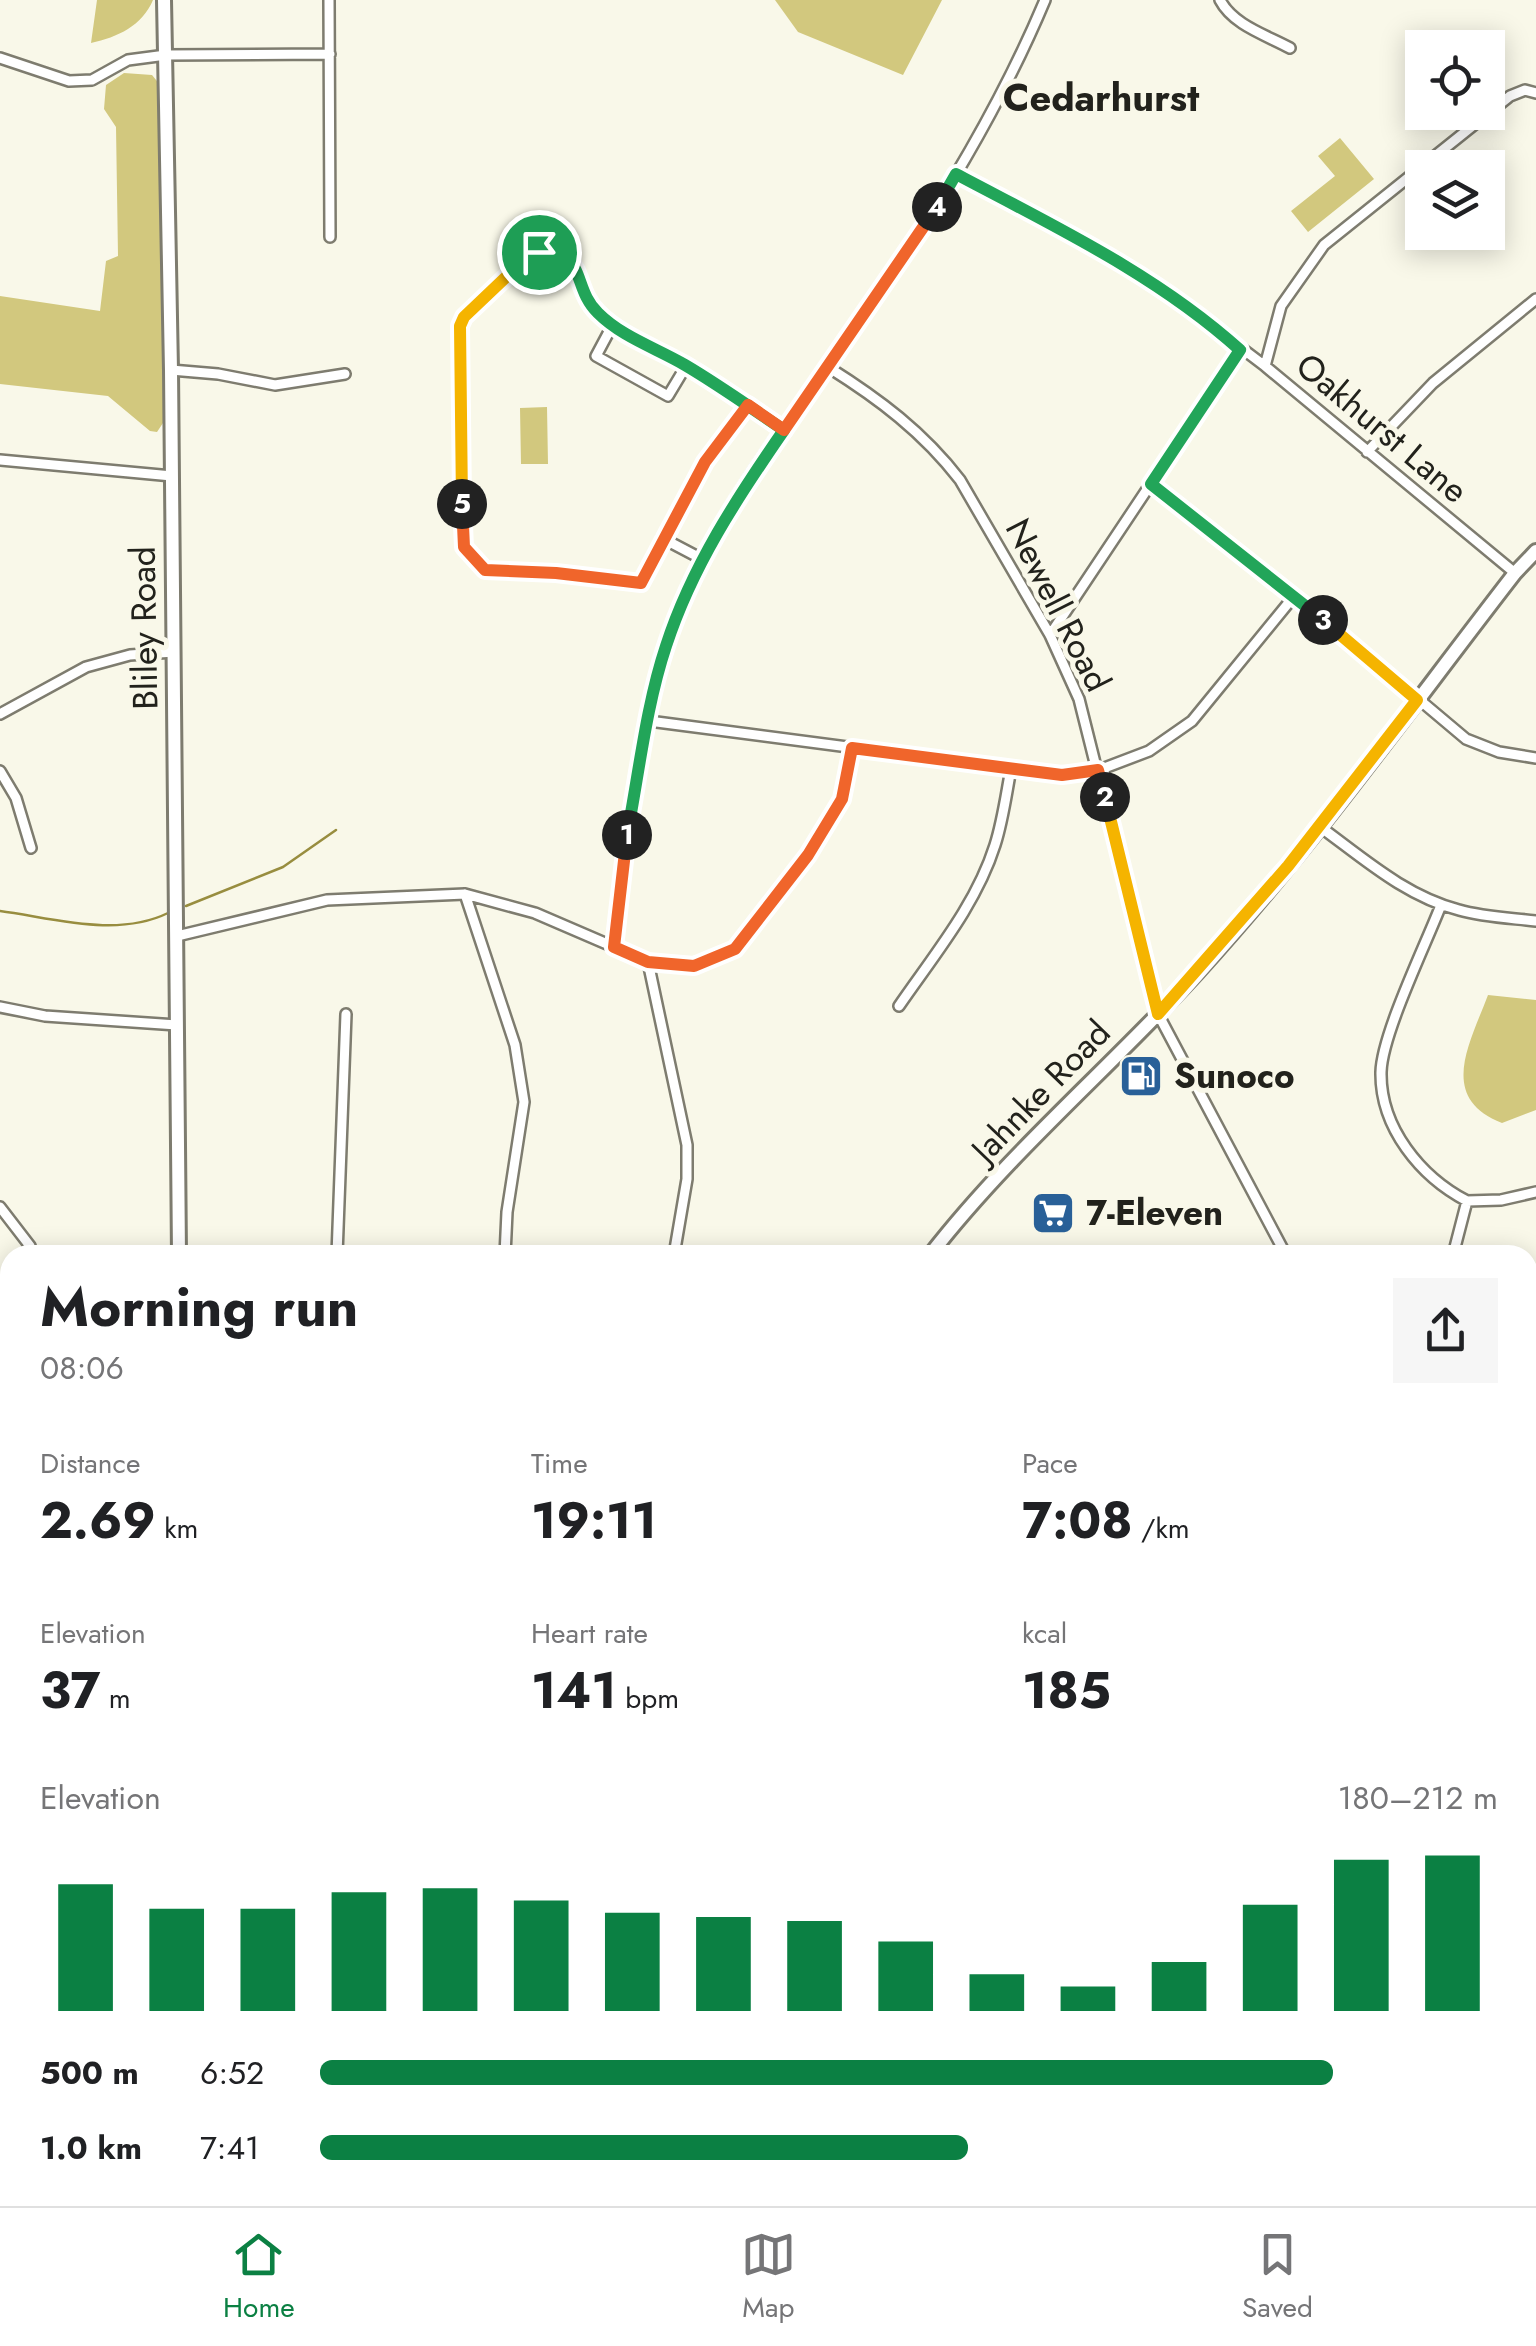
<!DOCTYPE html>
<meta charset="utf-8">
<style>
body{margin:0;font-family:Jost,sans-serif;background:#f6f6f6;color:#202124;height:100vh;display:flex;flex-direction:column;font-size:38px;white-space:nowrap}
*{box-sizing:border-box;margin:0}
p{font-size:32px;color:#757577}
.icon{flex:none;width:55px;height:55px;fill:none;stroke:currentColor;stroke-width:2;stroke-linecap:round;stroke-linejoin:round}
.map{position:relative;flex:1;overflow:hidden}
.drawer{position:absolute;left:0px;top:1245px;width:1538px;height:962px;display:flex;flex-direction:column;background:#fff;border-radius:30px 30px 0 0;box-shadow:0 5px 25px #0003}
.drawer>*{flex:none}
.controls{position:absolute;left:1405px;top:30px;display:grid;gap:20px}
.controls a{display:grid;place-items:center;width:100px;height:100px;border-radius:0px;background:#fff;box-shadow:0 5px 25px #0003;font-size:50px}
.pin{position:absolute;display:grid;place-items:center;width:85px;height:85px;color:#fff;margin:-42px;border:5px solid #fff;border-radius:50%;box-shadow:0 2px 10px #0007}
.km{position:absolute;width:50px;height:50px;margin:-25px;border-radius:50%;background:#222;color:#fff;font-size:28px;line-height:50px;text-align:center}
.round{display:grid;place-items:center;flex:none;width:105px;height:105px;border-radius:0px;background:#f6f6f6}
.summary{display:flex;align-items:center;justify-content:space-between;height:170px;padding:0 40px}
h1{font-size:55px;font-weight:700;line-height:75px}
.stats{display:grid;grid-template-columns:repeat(3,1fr);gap:15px;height:170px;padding:10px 40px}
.stats div{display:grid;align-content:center}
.stats b{font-size:50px;font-weight:700}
.stats small{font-size:28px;font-weight:400}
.stats p{font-size:28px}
.chart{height:280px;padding:20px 40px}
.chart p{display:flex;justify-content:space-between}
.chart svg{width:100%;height:180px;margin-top:10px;stroke:#0b8043;stroke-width:6}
ul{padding:0 40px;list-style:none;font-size:32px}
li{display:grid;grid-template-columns:160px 120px 1fr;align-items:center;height:75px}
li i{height:25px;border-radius:12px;background:#0b8043}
.menu{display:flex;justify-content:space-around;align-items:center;height:140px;border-top:2px solid #e0e0e0;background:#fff;font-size:28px;color:#757577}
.menu a{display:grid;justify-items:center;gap:5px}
.menu .selected{color:#0b8043}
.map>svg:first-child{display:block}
.green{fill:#d2c87e}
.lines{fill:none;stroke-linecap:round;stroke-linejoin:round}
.stream{stroke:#988d3f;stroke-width:2.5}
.street-casing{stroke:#7e7c6f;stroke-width:14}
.secondary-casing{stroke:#7e7c6f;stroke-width:18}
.street{stroke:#fff;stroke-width:9}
.secondary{stroke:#fff;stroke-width:12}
.split-1-casing{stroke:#fff;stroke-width:20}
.split-2-casing{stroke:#fff;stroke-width:20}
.split-3-casing{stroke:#fff;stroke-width:20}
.split-4-casing{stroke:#fff;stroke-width:20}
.split-5-casing{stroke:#fff;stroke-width:20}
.split-6-casing{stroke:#fff;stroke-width:20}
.split-1{stroke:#22a559;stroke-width:12}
.split-2{stroke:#f0652b;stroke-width:12}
.split-3{stroke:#f5b400;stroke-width:12}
.split-4{stroke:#22a559;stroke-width:12}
.split-5{stroke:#f0652b;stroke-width:12}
.split-6{stroke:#f5b400;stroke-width:12}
.labels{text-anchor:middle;stroke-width:10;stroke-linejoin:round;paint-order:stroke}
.street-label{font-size:35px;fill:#22221c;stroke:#f9f8e9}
.poi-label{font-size:35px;font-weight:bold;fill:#22221c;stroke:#f9f8e9;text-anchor:start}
.neighbourhood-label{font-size:38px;font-weight:bold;fill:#22221c;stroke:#f9f8e9}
</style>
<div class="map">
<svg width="1536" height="2206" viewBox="0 0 1536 2206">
<rect width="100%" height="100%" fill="#f9f8e9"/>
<!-- green -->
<path class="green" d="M 97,0 L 153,0 C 142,26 118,37 91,43 Z
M 775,0 L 942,0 L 903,75 L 798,32 Z
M 124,73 L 152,75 L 161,86 L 164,101 L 165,420 L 157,432 L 150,431 L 108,396 L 0,384 L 0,296 L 100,311 L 106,261 L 118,256 L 116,127 L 104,109 L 106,85 Z
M 1340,138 L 1374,179 L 1308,232 L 1291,211 L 1335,176 L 1318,156 Z
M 547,407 L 548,464 L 521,464 L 520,408 Z
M 1488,995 L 1536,1000 L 1536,1110 L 1502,1123 C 1437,1098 1470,1043 1488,995 Z"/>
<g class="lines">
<!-- stream -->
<path class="stream" d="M 186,906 L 283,867 L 336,830
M 0,911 C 53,918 117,938 168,913"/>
<!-- street casing -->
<g class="street-casing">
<path id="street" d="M 329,0 L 330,237
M 1220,0 C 1233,25 1266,35 1290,48
M 0,58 L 69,81 L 92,80 L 128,60 L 166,55 L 330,54
M 956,174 L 1074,236 L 1178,300 L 1265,366 L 1515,573
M 612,326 L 596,356 L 668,396 L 686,366
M 1265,366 L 1281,306 L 1324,245 L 1510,96 L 1525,90 L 1536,93
M 828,367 C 879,399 923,432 960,480 L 1050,635 L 1079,699 L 1158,1014 L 1286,1255
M 171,370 L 218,374 L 275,385 L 345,374
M 748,405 L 705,461 L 641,583 L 556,573 L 495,573 L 476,563 L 464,547 L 460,325 L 464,317 L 527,257 C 583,234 571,288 599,314 C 623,337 657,349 686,366 C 719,386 751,408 784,430
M 1367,452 L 1433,383 L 1536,299
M 0,460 L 172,476
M 1151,484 L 1295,595 L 1466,739 L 1499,752 L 1536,758
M 662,538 L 702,559
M 1050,635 L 1240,350
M 0,714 L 86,667 L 130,655 L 174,652
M 649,721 L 1062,775 L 1099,770 L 1149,751 L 1192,721 L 1295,595
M 0,771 L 16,798 L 31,848
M 1319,826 C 1363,858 1405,896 1459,910 C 1483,917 1511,918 1536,921
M 465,894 L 515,1045 L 524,1102 L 507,1212 L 505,1255
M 1441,905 C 1426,944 1382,1034 1381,1072 C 1380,1128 1421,1177 1467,1201 L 1453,1255
M 177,936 L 327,900 L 465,894 L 535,913 L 614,947
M 648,962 L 694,966 L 735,949 L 808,855 L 841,799 L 852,748
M 899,1006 C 934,955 976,905 995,845 C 1003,820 1006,795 1011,769
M 0,1007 L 45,1016 L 177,1025
M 1467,1201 L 1501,1200 L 1536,1192
M 0,1207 L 30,1246 L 32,1255
M 337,1255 L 346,1014
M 674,1255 L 687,1179 L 687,1145 L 648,962 L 614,947 C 626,821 645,670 703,556 C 749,466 815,386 872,304 C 937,211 1001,105 1045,0
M 0,1348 L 10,1348
M 1528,1404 L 1536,1399
M 1528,1528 L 1536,1544
M 0,1540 L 10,1531
M 0,1748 L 10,1739
M 0,1932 L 10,1924
M 1528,2014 L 1536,2023
M 0,2160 L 10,2169
M 1528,2194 L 1536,2182
M 639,2198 L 639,2206
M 805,2198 L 841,2202 L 921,2198
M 1275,2198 L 1291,2206
M 1523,2200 L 1536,2205
M 142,2206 L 143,2198
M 469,2206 L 470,2198
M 504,2206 L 505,2198"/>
</g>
<!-- secondary casing -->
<g class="secondary-casing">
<path id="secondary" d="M 164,0 L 171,370 L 179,1255
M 930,1255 C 1009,1153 1110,1068 1197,973 C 1312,847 1411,707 1515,573 L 1536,551
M 1528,1668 L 1536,1665
M 1528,1690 L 1536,1686
M 822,2198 L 823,2206
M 840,2198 L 841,2206"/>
</g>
<!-- street -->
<use href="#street" class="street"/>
<!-- secondary -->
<use href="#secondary" class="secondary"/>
</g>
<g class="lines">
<!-- split-1 casing -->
<g class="split-1-casing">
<path id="split-1" d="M 539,252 C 588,251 571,287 598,313 C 622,337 656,348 685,365 C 719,385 751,408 784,430 C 737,498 692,566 666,646 C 646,706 639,773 627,835"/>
</g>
<!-- split-2 casing -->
<g class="split-2-casing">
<path id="split-2" d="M 627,835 L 614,947 L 648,962 L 694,966 L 735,949 L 808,855 L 842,799 L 852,748 L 1062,775 L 1098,770 L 1105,797"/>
</g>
<!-- split-3 casing -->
<g class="split-3-casing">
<path id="split-3" d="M 1105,797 L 1158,1014 L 1288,866 L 1417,700 L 1323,620"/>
</g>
<!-- split-4 casing -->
<g class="split-4-casing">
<path id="split-4" d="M 937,207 L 956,174 C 1054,226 1157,275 1240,350 L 1151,484 L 1323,620"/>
</g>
<!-- split-5 casing -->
<g class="split-5-casing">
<path id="split-5" d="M 462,504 L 464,547 L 485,570 L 556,573 L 641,583 L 705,462 L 748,405 L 784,430 L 937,207"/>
</g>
<!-- split-6 casing -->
<g class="split-6-casing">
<path id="split-6" d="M 462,504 L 460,326 L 464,317 L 527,257 L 539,252"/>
</g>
<!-- split-1 -->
<use href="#split-1" class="split-1"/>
<!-- split-2 -->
<use href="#split-2" class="split-2"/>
<!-- split-3 -->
<use href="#split-3" class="split-3"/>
<!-- split-4 -->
<use href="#split-4" class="split-4"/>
<!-- split-5 -->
<use href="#split-5" class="split-5"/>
<!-- split-6 -->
<use href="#split-6" class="split-6"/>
</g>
<!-- icons -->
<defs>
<g id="fuel-square" transform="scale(2.25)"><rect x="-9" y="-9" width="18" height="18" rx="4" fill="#296098" stroke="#f9f8e9"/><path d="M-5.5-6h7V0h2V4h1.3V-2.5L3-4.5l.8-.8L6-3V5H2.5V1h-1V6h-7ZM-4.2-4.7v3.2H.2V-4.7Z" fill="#fff"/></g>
<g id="supermarket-square" transform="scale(2.25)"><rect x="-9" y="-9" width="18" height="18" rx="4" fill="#296098" stroke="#f9f8e9"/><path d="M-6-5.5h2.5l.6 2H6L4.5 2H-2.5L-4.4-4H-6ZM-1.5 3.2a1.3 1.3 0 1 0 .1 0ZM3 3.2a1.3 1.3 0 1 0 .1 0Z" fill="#fff"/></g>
</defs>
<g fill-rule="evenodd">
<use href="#fuel-square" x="1141" y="1076"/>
<use href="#supermarket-square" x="1053" y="1213"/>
</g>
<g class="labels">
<!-- street labels -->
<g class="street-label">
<text transform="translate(1382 428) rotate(40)" y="12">Oakhurst Lane</text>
<text transform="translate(1058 605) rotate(63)" y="12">Newell Road</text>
<text transform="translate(144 628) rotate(-91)" y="12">Bliley Road</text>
<text transform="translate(1041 1091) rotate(-46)" y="12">Jahnke Road</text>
</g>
<!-- poi labels -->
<g class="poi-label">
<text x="1174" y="1088">Sunoco</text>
<text x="1086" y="1225">7-Eleven</text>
</g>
<!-- neighbourhood labels -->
<g class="neighbourhood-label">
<text x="1101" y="111">Cedarhurst</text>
</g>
</g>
</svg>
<div class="controls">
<a><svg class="icon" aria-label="locate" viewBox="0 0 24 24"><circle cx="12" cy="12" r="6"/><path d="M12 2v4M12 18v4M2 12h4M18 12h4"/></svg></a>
<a><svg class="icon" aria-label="layers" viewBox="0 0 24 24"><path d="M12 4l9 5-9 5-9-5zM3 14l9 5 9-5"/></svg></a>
</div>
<div class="pin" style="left:539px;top:252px;background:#1e9e55"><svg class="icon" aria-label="arrive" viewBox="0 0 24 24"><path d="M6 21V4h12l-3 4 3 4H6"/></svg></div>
<b class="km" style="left:627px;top:835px">1</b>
<b class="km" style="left:1105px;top:797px">2</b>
<b class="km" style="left:1323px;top:620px">3</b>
<b class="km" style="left:937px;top:207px">4</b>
<b class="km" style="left:462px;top:504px">5</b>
<section class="drawer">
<div class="summary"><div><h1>Morning run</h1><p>08:06</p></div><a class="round"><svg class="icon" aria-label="share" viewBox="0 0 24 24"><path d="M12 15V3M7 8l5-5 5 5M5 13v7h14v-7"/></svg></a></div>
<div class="stats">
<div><p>Distance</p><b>2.69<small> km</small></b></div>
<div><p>Time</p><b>19:11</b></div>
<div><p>Pace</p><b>7:08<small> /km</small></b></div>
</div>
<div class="stats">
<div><p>Elevation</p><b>37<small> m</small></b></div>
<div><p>Heart rate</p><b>141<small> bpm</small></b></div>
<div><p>kcal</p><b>185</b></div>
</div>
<div class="chart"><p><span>Elevation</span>180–212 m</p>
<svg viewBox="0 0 160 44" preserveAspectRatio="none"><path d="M5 44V13M15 44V19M25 44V19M35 44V15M45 44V14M55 44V17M65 44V20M75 44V21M85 44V22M95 44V27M105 44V35M115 44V38M125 44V32M135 44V18M145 44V7M155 44V6"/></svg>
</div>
<ul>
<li><b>500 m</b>6:52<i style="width:86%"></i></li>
<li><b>1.0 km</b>7:41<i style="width:55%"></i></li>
</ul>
</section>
</div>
<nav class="menu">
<a class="selected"><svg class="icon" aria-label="home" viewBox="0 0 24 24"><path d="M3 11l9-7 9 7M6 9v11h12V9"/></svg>Home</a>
<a><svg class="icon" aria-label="map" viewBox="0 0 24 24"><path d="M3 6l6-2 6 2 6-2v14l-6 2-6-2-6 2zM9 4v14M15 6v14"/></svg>Map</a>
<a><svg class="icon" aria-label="saved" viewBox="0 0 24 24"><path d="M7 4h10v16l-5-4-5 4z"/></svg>Saved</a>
</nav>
